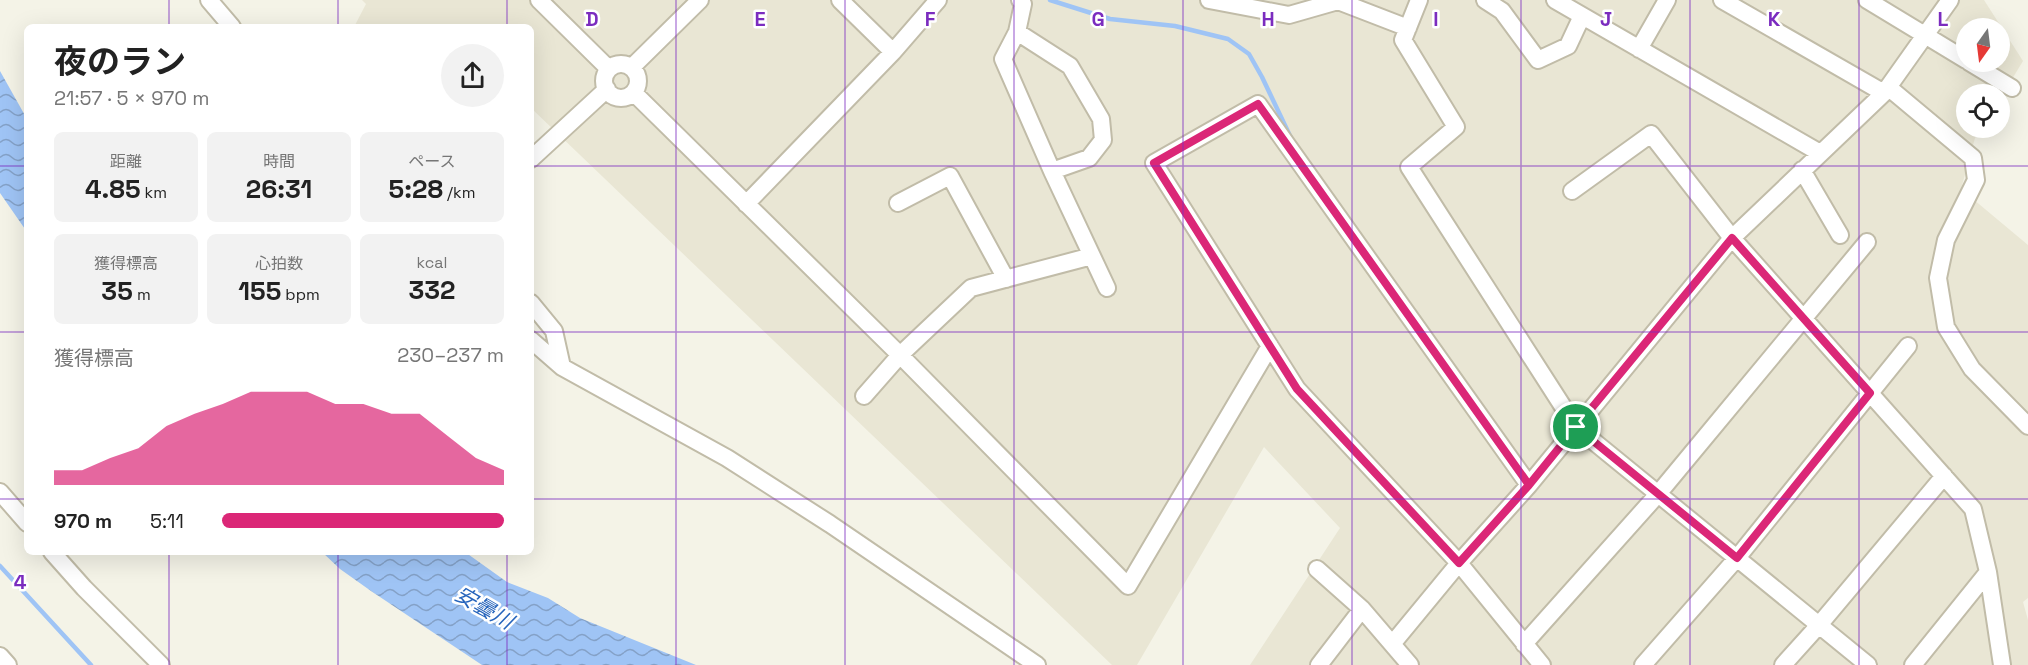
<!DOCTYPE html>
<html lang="ja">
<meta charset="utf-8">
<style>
body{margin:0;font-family:"Space Grotesk","Noto Sans JP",sans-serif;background:#f2f2f2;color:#222;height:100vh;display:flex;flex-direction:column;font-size:22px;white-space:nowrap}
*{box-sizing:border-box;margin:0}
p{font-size:20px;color:#767676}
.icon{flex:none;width:33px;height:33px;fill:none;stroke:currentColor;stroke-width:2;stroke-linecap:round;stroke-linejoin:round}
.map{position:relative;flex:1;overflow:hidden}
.sheet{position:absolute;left:24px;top:24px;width:510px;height:531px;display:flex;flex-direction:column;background:#fff;border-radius:9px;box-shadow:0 6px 24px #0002}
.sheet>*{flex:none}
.needle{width:39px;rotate:194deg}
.fabs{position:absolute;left:1956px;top:18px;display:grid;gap:12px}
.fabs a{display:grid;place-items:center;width:54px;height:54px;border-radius:50%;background:#fff;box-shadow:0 6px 24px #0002;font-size:30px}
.pin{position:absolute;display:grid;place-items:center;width:51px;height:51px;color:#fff;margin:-26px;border:3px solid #fff;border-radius:50%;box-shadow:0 2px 6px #0007}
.round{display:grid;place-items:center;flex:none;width:63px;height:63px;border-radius:32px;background:#f2f2f2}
.head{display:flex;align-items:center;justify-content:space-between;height:102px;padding:0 30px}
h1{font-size:33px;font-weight:700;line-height:45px}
.figures{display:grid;grid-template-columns:repeat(3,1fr);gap:9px;height:102px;padding:6px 30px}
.figures div{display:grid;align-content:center;border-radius:9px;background:#f2f2f2;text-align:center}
.figures b{font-size:26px;font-weight:700}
.figures small{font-size:16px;font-weight:400}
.figures p{font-size:16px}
.chart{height:168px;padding:12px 30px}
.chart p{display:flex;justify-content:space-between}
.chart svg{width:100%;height:108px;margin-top:6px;fill:#db2777;opacity:.7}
ul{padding:0 30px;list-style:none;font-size:20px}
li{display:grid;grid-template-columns:96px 72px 1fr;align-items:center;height:45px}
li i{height:15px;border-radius:8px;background:#db2777}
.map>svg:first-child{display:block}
.residential{fill:#e9e6d4;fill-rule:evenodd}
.water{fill:url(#water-waves)}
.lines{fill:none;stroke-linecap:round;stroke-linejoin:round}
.stream{stroke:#9fc4f5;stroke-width:4.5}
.minor-casing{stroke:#c1bca8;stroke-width:20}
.minor{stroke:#fff;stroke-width:16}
.route-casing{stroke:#fff;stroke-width:12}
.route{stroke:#db2777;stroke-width:8}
.grid{fill:none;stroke:#7b2cbf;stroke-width:1.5;stroke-opacity:0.55}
.labels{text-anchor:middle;stroke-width:5;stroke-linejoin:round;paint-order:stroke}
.water-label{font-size:21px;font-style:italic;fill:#2664bc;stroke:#fff}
.grid-label{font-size:20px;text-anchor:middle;font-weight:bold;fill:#7b2cbf;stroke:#fff;stroke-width:5;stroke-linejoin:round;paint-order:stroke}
</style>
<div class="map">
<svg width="2028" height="665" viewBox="0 0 2028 665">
<defs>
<pattern id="water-waves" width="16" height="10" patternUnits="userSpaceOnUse" patternTransform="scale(1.5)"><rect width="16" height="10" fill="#9fc4f5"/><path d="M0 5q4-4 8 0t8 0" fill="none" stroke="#84a1c7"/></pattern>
</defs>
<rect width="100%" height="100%" fill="#f4f3e7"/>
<!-- residential -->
<path class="residential" d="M 362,0 L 1984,0 L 2023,61 L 2000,99 L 2000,94 L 1966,94 L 1966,128 L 1982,128 L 1975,138 L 1961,189 L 2028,245 L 2028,598 L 2023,602 L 2028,620 L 2028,665 L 1250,665 L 1340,528 L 1264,447 L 1137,665 L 1112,665 L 531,108 L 531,27 L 354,27 L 366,4 ZM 1966,28 L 2000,28 L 2000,62 L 1966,62 Z"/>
<!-- water -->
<path class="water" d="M 0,71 L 27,119 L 27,232 L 0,193 Z
M 322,552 L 465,552 L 507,582 L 548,598 L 580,618 L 696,665 L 482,665 L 371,591 L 340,569 Z"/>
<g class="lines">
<!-- stream -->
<path class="stream" d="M 1050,0 L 1110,19 L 1175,26 L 1228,39 L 1249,54 L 1262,77 L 1291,138
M 0,566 L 91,665"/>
<!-- minor casing -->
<g class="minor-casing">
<path id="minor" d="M 209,0 L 232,27
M 539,0 L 609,69
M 840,0 L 893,52
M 1020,0 L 1023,4 L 1017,32 L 1003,59 L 1052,171 L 1107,288
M 1209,0 L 1289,15 L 1338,1 L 1408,28
M 1419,0 L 1403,40 L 1456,127 L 1409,167 L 1576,427 L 1868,665
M 1485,0 L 1502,11 L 1538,60 L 1568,46 L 1582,16
M 1555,0 L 1820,153
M 1722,0 L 1884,93
M 1867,0 L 1966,60
M 1017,32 L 1070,66 L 1101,119 L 1103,140 L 1089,158 L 1052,171
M 1639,49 L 1667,0
M 1969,62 L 2012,88
M604 81a17 17 0 1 1 34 0a17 17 0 1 1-34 0Z
M 632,67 L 700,0
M 1888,87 L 1973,158 L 1976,180 L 1946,240 L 1938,278 L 1946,327 L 1972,369 L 2028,426
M 634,93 L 900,355 L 1128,586 L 1270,346
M 531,159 L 607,89
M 1802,170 L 1840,235
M 1572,191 L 1651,134 L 1732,238 L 1973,509 L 1988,572 L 2002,665
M 898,203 L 950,176 L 1006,279
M 746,204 L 893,52 L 938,0
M 531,303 L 554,331 L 562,367
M 531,340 L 562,367 L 727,458 L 830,524 L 1037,665
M 864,396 L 900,355 L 971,288 L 1092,256
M 1529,485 L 1258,104 L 1154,163 L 1297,389 L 1459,563 L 1542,665
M 0,492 L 27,523
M 52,552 L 84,588 L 161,665
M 1317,569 L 1362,609 L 1410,665
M 1393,643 L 1459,563 L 1529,485 L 1732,238 L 1884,93 L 1950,0
M 1524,644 L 1658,494 L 1867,242
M 0,656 L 8,665
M 1319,665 L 1362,609
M 1643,665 L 1737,558 L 1908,346
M 1783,665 L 1819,625 L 1944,476
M 1913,665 L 1988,572"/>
</g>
<!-- minor -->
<use href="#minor" class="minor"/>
</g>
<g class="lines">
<!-- route casing -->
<g class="route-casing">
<path id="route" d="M 1576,427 L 1529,485 L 1459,563 L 1297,389 L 1154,163 L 1258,104 L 1529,485 L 1576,427 L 1737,558 L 1870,393 L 1732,238 L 1576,427"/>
</g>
<!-- route -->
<use href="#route" class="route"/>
</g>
<!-- grid -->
<path class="grid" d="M 169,0 L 169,27M 338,0 L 338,27M 507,0 L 507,27M 676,0 L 676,665M 845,0 L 845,665M 1014,0 L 1014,665M 1183,0 L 1183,665M 1352,0 L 1352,665M 1521,0 L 1521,665M 1690,0 L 1690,665M 1859,0 L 1859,665M 0,166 L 27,166M 531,166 L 2028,166M 0,332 L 27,332M 531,332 L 2028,332M 0,499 L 27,499M 531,499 L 2028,499M 169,552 L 169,665M 338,552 L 338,665M 507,552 L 507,665"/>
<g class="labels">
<!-- water labels -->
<g class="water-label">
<text transform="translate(484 608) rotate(30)" y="7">安曇川</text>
</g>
</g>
<g class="grid-label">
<text x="592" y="26">D</text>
<text x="760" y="26">E</text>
<text x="930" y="26">F</text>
<text x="1098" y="26">G</text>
<text x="1268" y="26">H</text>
<text x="1436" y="26">I</text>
<text x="1606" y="26">J</text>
<text x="1774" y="26">K</text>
<text x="1943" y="26">L</text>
<text x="20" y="589">4</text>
</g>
</svg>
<div class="fabs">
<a><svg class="needle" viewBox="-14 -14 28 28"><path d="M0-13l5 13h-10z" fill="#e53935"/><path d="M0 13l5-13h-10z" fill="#767676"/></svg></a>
<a><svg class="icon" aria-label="locate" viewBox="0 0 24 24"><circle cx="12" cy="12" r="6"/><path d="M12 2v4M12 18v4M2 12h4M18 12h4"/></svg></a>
</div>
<div class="pin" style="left:1576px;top:427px;background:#1e9e55"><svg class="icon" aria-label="arrive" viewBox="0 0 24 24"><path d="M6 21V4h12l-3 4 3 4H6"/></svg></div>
<section class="sheet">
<div class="head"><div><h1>夜のラン</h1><p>21:57 · 5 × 970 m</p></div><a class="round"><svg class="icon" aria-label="share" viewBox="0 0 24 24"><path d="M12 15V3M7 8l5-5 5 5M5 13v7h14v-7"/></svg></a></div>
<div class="figures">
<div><p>距離</p><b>4.85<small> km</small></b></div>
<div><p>時間</p><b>26:31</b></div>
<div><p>ペース</p><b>5:28<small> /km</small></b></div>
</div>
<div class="figures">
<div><p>獲得標高</p><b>35<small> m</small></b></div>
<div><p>心拍数</p><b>155<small> bpm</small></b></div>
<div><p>kcal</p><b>332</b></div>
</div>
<div class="chart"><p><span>獲得標高</span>230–237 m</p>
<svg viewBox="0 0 160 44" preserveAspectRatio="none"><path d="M0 44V38L10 38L20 33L30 29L40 20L50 15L60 11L70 6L80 6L90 6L100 11L110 11L120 15L130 15L140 24L150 33L160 38V44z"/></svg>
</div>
<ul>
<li><b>970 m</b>5:11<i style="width:100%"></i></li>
</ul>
</section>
</div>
